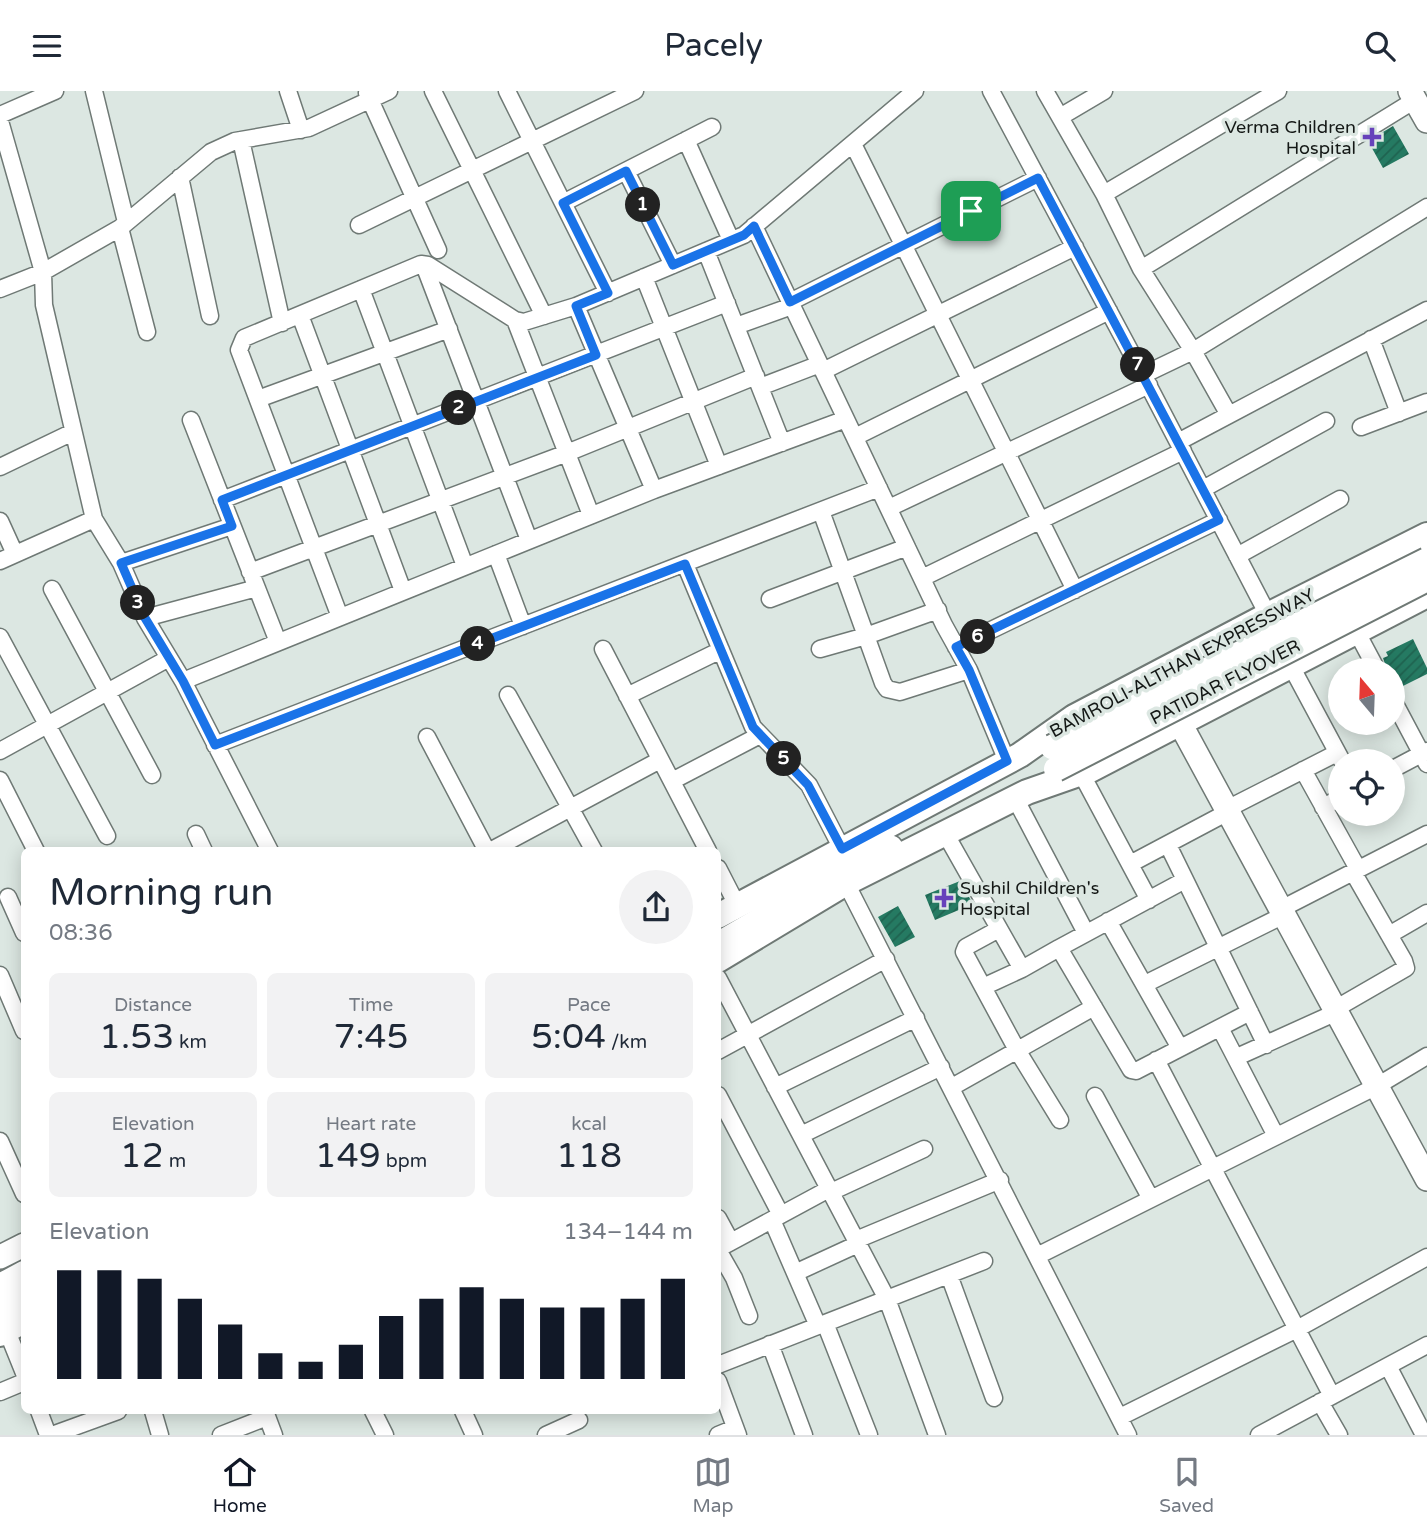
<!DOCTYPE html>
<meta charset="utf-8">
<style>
body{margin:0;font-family:"Varela Round",sans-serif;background:#f2f2f3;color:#1f2937;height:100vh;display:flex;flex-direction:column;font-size:26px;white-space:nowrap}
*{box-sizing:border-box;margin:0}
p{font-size:23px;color:#747a83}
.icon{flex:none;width:38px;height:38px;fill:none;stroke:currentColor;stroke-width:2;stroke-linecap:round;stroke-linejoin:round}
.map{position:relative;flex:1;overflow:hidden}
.details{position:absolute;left:21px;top:756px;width:700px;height:567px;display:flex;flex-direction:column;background:#fff;border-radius:10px;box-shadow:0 4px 18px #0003}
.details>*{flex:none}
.needle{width:46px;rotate:341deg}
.buttons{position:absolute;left:1328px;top:567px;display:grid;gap:14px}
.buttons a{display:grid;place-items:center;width:77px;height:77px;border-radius:50%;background:#fff;box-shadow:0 4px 18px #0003;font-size:35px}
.pin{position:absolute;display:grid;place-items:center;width:60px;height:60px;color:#fff;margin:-30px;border-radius:14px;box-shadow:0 4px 10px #0006}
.km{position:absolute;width:35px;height:35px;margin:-18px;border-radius:50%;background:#222;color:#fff;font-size:19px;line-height:35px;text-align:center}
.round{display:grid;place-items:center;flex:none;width:74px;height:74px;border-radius:37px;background:#f2f2f3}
.headline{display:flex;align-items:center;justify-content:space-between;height:119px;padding:0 28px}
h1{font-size:38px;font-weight:600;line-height:52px}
.figures{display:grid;grid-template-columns:repeat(3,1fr);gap:10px;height:119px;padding:7px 28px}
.figures div{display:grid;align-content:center;border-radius:10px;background:#f2f2f3;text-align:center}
.figures b{font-size:35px;font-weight:600}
.figures small{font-size:19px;font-weight:400}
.figures p{font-size:19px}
.chart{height:196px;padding:14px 28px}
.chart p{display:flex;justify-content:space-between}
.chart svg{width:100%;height:126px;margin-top:7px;stroke:#111827;stroke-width:6}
header{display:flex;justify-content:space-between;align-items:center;height:91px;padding:0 28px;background:#fff;font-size:32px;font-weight:600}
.tab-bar{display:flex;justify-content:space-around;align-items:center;height:98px;border-top:2px solid #e0e1e3;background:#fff;font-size:19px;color:#747a83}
.tab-bar a{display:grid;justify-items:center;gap:4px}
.tab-bar .current{color:#111827}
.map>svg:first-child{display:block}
.building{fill:url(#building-hatch)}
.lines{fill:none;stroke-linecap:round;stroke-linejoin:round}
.street-casing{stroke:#6f7975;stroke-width:19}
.secondary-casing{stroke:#6f7975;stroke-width:26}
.primary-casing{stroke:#6f7975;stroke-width:28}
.street{stroke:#fff;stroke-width:16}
.secondary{stroke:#fff;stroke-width:23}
.primary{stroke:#fff;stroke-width:24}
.primary-bridge-casing{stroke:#6f7975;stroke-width:28;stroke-linecap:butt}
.primary-bridge{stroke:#fff;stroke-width:24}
.route-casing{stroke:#fff;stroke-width:14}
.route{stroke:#1a73e8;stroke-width:9}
.poi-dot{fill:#6742bb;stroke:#dce7e2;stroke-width:2.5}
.labels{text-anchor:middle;stroke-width:7;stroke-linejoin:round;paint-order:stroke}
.poi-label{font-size:18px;fill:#141816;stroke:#dce7e2;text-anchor:end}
.street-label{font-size:18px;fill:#141816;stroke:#dce7e2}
</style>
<header><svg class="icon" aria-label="menu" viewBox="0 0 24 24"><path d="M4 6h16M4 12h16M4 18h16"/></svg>Pacely<svg class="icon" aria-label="search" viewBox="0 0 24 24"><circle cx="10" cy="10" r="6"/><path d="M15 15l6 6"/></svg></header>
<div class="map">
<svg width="1427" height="1344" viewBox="0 0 1427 1344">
<defs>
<pattern id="building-hatch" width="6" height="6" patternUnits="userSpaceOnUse" patternTransform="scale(1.75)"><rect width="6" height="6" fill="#257a62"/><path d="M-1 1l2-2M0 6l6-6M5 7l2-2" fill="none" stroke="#1f6350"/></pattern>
</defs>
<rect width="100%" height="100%" fill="#dce7e2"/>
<!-- building -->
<path class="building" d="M 1393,35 L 1409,63 L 1383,77 L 1368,50 Z
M 1413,548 L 1427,577 L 1427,583 L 1403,595 L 1395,579 L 1387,579 L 1383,567 L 1388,565 L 1386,561 Z
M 960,790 L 973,813 L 935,829 L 925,804 Z
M 898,815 L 915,846 L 895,856 L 878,826 Z"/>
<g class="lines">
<!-- street casing -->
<g class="street-casing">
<path id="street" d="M 94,0 L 126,131
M 288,0 L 301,39
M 433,0 L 544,225
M 507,0 L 608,202
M 991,0 L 1143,284 L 1268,524
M 1045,0 L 1104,103 L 1141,178 L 1193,260 L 1229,324
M 367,2 L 438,159
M 0,24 L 55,0
M 1060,26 L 1104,0
M 0,30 L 43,181 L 44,214 L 94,428 L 121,472 L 145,527 L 183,590 L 270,760
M 241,49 L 282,232
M 686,49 L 731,149
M 853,53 L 1075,499
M 626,80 L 673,174
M 180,86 L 210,225
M 1104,103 L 1278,0
M 563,112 L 712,36
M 359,134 L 635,0
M 754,135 L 944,534 L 969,579 L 1007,670
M 120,137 L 147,241
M 706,160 L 782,352
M 424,174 L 529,449
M 1141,178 L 1415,9
M 644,186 L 719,375
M 0,198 L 43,181 L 120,137 L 211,61 L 235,50 L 309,37 L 389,0
M 361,198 L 465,475
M 790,211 L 1038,87
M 576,215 L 744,144 L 915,0
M 300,224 L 403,500
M 515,229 L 591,424
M 736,235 L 792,215
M 1371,248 L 1399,322
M 823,280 L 1075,156
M 1143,284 L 1193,260 L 1427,116
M 760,296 L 820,273
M 258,308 L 449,238
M 191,329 L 278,551
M 1361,336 L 1427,311
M 855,346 L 1109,220
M 1178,351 L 1427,219
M 0,376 L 73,341
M 1203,398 L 1326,330
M 654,399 L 846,328
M 222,409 L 727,212
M 889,417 L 1149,294
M 821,420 L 883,592 L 887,598 L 900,601 L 969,579
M 0,430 L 15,463
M 496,463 L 523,535
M 1237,465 L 1340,408
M 0,470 L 94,428
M 121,472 L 232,435
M 685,473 L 753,636 L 809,694 L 842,758
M 250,481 L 567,362 L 756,285
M 922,487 L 1183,360
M 52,498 L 152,684
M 770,508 L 907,456
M 145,527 L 257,497
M 1353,534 L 1377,579
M 0,546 L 107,745
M 956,556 L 1219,429
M 603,558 L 708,760
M 820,558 L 866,545 L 938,519
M 1291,575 L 1342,670
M 183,590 L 654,399 L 576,215 L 524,231 L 515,229 L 428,174 L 421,173 L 244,247 L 239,259 L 340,526
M 508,604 L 594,760
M 627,605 L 721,559
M 1393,609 L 1427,673
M 427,646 L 487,760
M 215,654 L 879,397
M 0,660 L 169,567
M 1393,678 L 1427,660
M 1303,679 L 1358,778
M 1081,682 L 1149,809
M 0,689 L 36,760
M 672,690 L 760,644
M 1015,707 L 1086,842
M 1323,716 L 1340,707
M 1227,718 L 1337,662
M 945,742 L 1022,878 L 1059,857
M 196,743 L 204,760
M 1168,754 L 1266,954
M 490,760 L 660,669
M 1130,773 L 1228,721
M 718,777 L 737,814
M 1185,789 L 1059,857 L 1131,979 L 1136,980 L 1250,921
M 846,792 L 1128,1344
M 8,806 L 24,842
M 1281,818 L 1427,743
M 1108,830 L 1180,957
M 999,838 L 966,856 L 964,861 L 1017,959 L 1060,1029
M 1389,844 L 1427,822
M 0,884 L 24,940
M 718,887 L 887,1208 L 937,1344
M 1145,893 L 1284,824
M 983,896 L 1022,878
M 1335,918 L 1406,877 L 1404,870 L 1353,781
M 1220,937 L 1276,1045
M 718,960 L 886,868
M 1237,966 L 1337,921
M 1156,969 L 1332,1305
M 775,996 L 916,927
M 952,996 L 1094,916
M 718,1004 L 781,1124
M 1095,1005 L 1151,1108
M 801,1044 L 941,976
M 0,1050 L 24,1103
M 831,1101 L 924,1058
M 718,1127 L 731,1151
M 772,1129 L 818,1235
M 856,1149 L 1000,1089
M 718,1158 L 829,1098
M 718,1159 L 734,1187 L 749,1225
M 1039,1164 L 1377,995 L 1427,965
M 795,1182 L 858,1153
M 949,1184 L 994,1307
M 825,1232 L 869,1344
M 7,1240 L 24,1282
M 770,1253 L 804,1344
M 718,1274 L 984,1170
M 1388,1275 L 1424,1344
M 718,1290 L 738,1344
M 0,1301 L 24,1291
M 1320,1311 L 1339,1344
M 39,1320 L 48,1344
M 153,1320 L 160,1344
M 265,1320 L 274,1344
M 373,1320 L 385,1344
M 463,1320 L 474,1344
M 1120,1326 L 1297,1238 L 1427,1166
M 52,1344 L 118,1320
M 221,1344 L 267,1326
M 546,1344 L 579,1329
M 718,1344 L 735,1337
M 1259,1344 L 1427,1254"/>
</g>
<!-- secondary casing -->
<g class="secondary-casing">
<path id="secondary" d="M 1410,0 L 1427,30
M 1181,634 L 1427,1088
M 718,853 L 845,778 L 891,756
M 0,1166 L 24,1154
M 0,1219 L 24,1207"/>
</g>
<!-- primary casing -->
<g class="primary-casing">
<path id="primary" d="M 718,825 L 1020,664 L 1074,626 L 1268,524 L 1427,444
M 718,869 L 846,792 L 1027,701 L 1090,679 L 1427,504
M 0,1195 L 24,1182
M 0,1243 L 24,1230"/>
</g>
<!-- street -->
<use href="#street" class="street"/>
<!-- secondary -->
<use href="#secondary" class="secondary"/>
<!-- primary -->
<use href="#primary" class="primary"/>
<!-- primary-bridge casing -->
<g class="primary-bridge-casing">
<path id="primary-bridge" d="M 1052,656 L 1427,469
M 1056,678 L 1427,488"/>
</g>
<!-- primary-bridge -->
<use href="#primary-bridge" class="primary-bridge"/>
</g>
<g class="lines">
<!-- route casing -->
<g class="route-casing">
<path id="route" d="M 626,80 L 673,174 L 744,144 L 754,135 L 790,211 L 1038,87 L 1219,429 L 956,556 L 969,579 L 1007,670 L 842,758 L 808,694 L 753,636 L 685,473 L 215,654 L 183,590 L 145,527 L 121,472 L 232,435 L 222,409 L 596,264 L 576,215 L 608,202 L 563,112 Z"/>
</g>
<!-- route -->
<use href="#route" class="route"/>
</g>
<!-- markers -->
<g class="poi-dot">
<path d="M1368.5 35.5h7v7h7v7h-7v7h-7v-7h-7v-7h7z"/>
<path d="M940.5 796.5h7v7h7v7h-7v7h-7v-7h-7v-7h7z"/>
</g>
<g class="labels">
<!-- poi labels -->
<g class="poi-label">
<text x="1356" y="42">Verma Children<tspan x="1356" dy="21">Hospital</tspan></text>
<text x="960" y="803" text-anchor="start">Sushil Children's<tspan x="960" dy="21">Hospital</tspan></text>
</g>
<!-- street labels -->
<g class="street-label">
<text transform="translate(1182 572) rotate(-28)" y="6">BAMROLI-ALTHAN EXPRESSWAY</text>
<text transform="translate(1225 591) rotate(-27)" y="6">PATIDAR FLYOVER</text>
</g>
</g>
</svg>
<div class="buttons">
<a><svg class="needle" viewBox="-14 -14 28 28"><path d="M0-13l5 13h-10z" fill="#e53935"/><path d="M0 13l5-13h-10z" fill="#747a83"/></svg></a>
<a><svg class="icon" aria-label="locate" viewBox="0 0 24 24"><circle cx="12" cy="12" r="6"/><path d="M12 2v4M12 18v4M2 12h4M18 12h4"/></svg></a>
</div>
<div class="pin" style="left:971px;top:120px;background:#1e9e55"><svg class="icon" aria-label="arrive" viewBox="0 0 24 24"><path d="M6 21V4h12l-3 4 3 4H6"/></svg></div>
<b class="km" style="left:643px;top:114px">1</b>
<b class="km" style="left:459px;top:317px">2</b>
<b class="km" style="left:138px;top:512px">3</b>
<b class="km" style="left:478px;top:553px">4</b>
<b class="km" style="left:784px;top:668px">5</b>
<b class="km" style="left:978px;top:546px">6</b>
<b class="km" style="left:1138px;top:274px">7</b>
<section class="details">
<div class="headline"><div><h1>Morning run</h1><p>08:36</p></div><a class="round"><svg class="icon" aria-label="share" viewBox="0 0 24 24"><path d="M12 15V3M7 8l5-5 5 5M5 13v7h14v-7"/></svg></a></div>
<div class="figures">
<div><p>Distance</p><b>1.53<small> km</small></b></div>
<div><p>Time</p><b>7:45</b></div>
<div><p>Pace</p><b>5:04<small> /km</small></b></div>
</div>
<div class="figures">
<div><p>Elevation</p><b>12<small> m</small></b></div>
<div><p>Heart rate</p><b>149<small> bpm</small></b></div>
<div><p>kcal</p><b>118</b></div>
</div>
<div class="chart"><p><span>Elevation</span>134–144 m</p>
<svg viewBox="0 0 160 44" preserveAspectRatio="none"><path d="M5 44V6M15 44V6M25 44V9M35 44V16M45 44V25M55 44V35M65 44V38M75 44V32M85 44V22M95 44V16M105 44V12M115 44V16M125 44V19M135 44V19M145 44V16M155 44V9"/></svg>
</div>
</section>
</div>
<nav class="tab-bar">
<a class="current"><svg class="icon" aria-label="home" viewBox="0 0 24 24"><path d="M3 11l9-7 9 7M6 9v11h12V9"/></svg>Home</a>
<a><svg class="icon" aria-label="map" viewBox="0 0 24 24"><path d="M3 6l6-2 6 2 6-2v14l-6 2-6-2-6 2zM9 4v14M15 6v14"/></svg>Map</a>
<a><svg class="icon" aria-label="saved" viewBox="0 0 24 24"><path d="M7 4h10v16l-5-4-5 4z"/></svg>Saved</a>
</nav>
